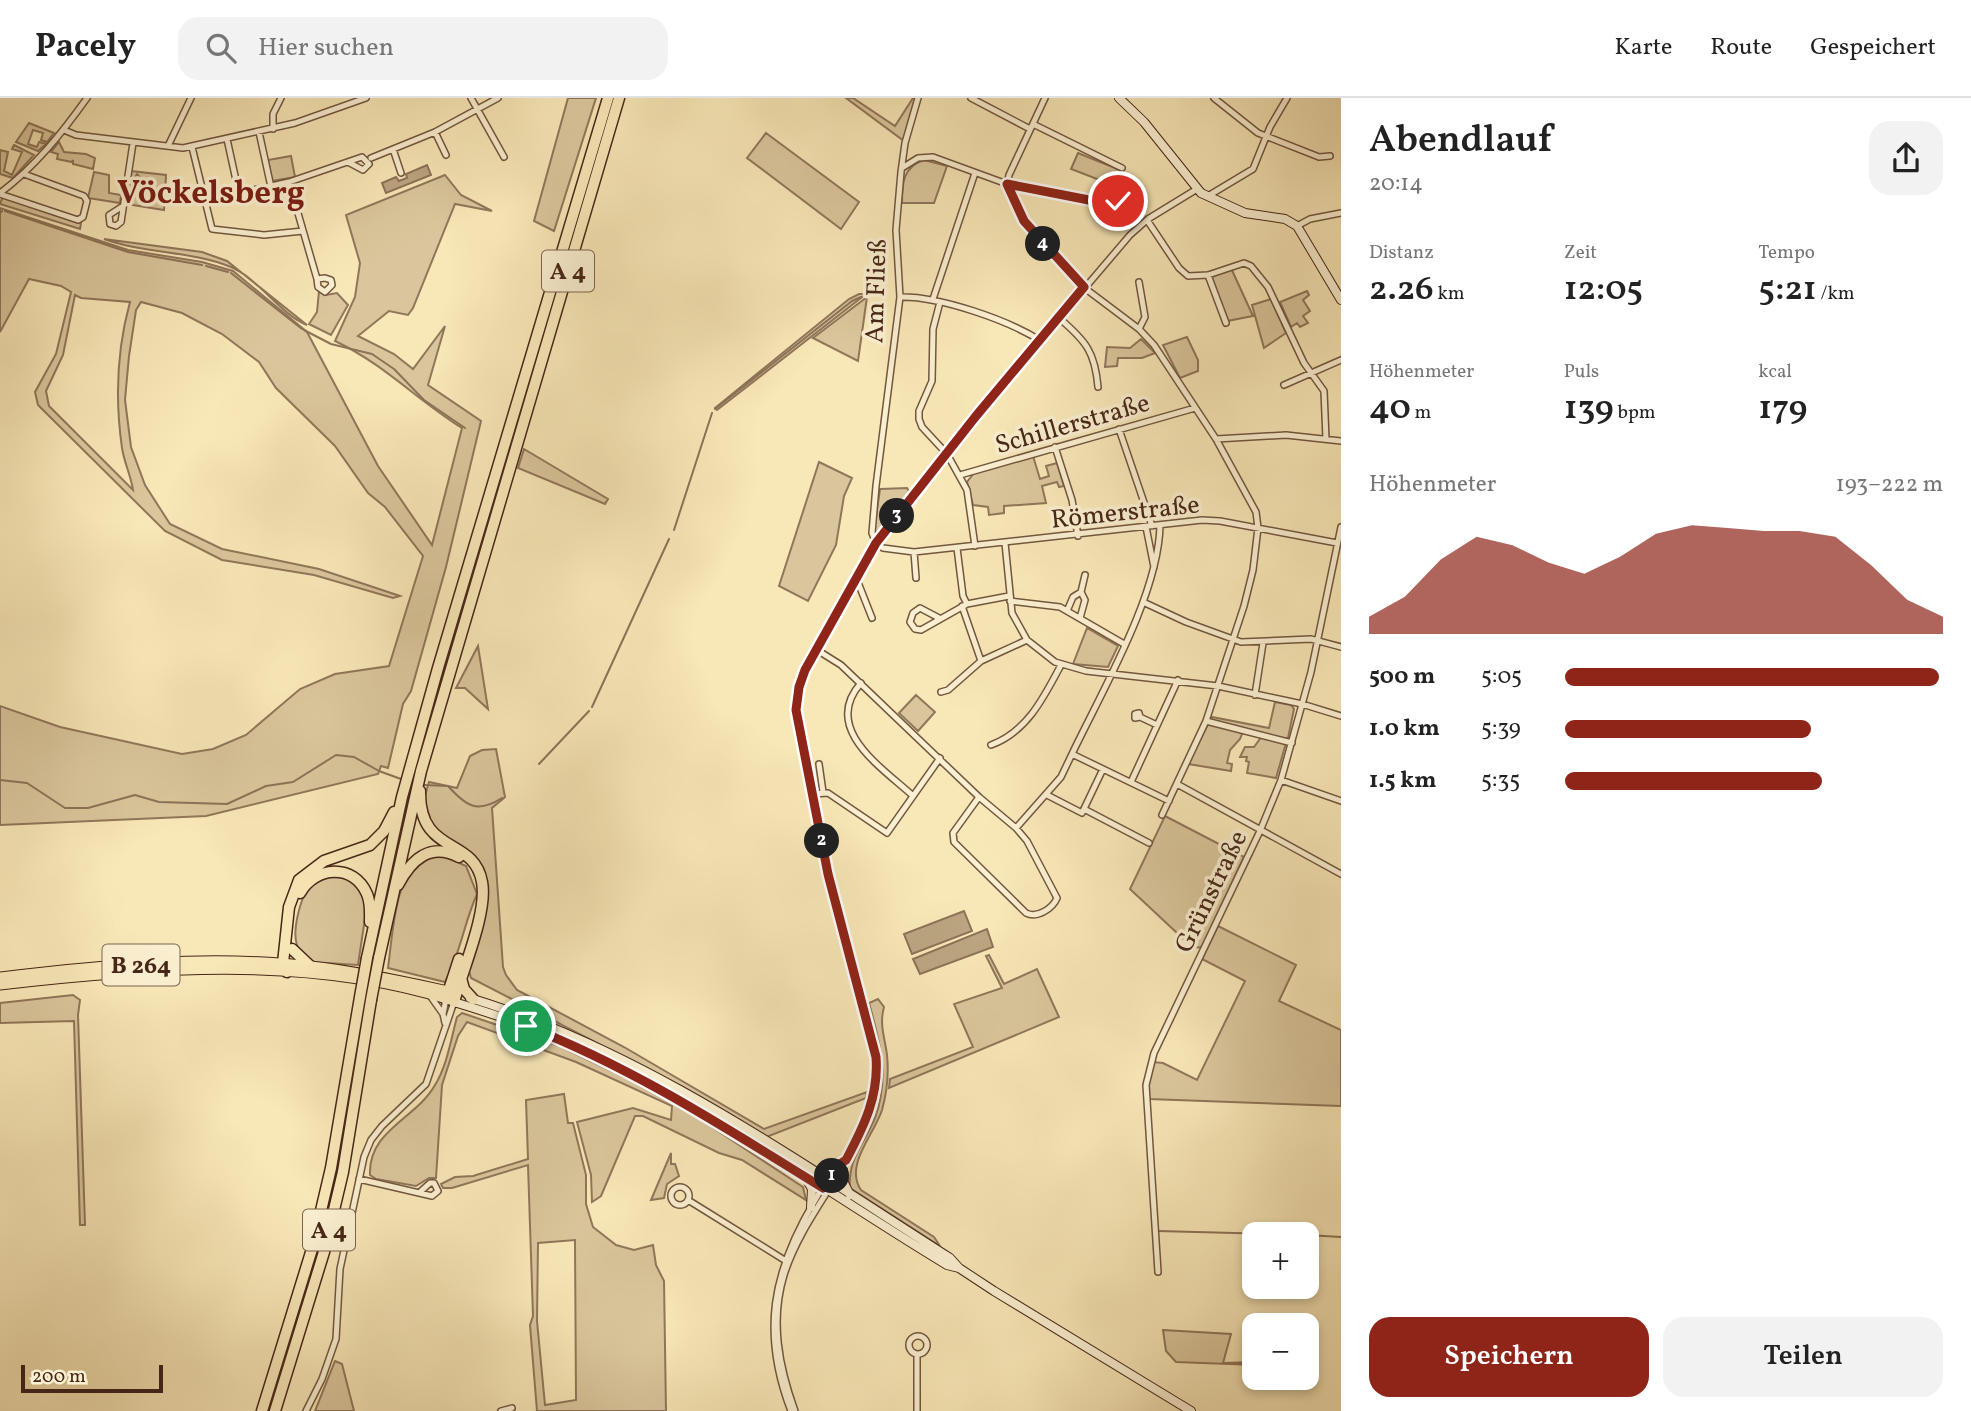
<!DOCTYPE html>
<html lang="de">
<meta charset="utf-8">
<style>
body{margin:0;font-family:Vollkorn,serif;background:#f2f2f2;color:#222;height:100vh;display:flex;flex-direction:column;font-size:26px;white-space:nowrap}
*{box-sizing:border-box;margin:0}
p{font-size:23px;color:#767676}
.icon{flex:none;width:38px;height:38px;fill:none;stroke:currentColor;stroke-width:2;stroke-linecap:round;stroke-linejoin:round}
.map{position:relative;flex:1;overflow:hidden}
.details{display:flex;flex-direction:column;background:#fff;width:630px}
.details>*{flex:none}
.tools{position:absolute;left:1242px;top:1124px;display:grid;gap:14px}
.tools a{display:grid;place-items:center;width:77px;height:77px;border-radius:14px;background:#fff;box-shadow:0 4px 10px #0003;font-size:35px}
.scale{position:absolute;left:21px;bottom:18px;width:142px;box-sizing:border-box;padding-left:7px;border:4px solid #462617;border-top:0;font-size:19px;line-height:24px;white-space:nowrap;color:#462617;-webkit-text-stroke:5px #faefd0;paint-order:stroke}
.pin{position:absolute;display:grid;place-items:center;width:60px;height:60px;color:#fff;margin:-30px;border:4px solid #fff;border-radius:50%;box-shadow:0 2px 7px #0007}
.km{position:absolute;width:35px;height:35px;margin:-18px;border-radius:50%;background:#222;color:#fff;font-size:19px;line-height:35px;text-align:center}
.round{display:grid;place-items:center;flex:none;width:74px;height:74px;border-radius:21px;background:#f2f2f2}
.overview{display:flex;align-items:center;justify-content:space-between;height:119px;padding:0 28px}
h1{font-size:38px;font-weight:600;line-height:52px}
.figures{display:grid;grid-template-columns:repeat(3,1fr);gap:10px;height:119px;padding:7px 28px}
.figures div{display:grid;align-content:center}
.figures b{font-size:35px;font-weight:600}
.figures small{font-size:19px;font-weight:400}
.figures p{font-size:19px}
.chart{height:196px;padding:14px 28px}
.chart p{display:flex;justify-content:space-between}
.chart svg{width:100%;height:126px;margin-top:7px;fill:#8f2418;opacity:.7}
.button{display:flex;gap:14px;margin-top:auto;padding:14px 28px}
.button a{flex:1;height:80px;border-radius:21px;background:#8f2418;color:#fff;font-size:28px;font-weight:600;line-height:80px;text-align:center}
.button a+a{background:#f2f2f2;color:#222}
ul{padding:0 28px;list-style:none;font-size:23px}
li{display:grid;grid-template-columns:112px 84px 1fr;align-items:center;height:52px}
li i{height:18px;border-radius:9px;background:#8f2418}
header{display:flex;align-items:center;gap:42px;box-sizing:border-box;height:98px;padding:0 35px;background:#fff;border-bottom:2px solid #e0e0e0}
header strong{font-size:33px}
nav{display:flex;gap:38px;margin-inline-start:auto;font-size:24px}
.search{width:490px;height:63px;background:#f2f2f2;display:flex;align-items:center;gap:18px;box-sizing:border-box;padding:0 24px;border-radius:21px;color:#767676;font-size:26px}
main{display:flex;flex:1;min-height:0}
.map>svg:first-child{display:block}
.green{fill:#dac69c;stroke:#90765a;stroke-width:2;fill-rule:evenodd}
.water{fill:#bba581;stroke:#8c7257;stroke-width:2}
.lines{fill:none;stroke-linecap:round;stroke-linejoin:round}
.stream{stroke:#8c7257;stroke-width:2}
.street-casing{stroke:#72563f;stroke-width:8}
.secondary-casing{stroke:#462617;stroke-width:10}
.primary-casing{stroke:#462617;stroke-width:11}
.highway-casing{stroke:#462617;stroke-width:13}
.street{stroke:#faefd0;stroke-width:5}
.secondary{stroke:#faefd0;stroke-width:8}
.primary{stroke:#f8e7b7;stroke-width:9}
.highway{stroke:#f8e7b7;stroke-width:10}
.highway-bridge-casing{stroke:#462617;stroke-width:13;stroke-linecap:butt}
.highway-bridge{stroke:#f8e7b7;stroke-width:10}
.route-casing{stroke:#fff;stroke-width:14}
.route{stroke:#8f2418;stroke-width:9}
.labels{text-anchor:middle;stroke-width:7;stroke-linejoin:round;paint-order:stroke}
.shield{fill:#faefd0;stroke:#7c624e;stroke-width:2}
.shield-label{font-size:24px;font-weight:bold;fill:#462617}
.street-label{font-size:26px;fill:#462617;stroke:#faefd0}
.district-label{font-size:33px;font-weight:bold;fill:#7a1f14;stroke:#faefd0}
</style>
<header>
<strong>Pacely</strong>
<div class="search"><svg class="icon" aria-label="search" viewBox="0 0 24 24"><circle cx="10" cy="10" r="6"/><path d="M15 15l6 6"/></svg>Hier suchen</div>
<nav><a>Karte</a><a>Route</a><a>Gespeichert</a></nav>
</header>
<main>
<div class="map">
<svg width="1341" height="1313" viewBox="0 0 1341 1313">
<rect width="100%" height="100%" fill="#f8e7b7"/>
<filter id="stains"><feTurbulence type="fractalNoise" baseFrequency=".00286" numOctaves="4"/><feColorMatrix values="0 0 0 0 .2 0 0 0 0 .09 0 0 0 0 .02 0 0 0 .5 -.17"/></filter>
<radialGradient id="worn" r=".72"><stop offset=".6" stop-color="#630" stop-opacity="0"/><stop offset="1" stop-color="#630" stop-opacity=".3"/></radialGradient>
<!-- green -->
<path class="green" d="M 568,0 L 596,0 L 554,133 L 534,123 Z
M 846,0 L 853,0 L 895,28 L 913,0 L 917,0 L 904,43 Z
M 29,25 L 54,35 L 47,44 L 41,42 L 43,35 L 33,32 L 28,46 L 37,49 L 39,44 L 46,46 L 38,53 L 16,44 Z
M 766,35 L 859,104 L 841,131 L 747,60 Z
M 59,44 L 64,54 L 86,56 L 95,60 L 93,71 L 73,66 L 73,62 L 72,64 L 57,61 L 58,56 L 51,54 Z
M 14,47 L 34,57 L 13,80 L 0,76 L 0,52 L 8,54 L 4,73 L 12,77 L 22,54 L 12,51 Z
M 1078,55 L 1120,72 L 1122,76 L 1118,82 L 1097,81 L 1071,71 Z
M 291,58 L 295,79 L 272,83 L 268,62 Z
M 924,62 L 947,68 L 934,105 L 902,105 C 902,85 903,69 924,62 Z
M 131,73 L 166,77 L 164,112 L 126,106 L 127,98 L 155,102 L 157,91 L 136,87 L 141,80 L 137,76 L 134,81 L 130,80 Z
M 94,74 L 109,77 L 109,95 L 121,97 L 120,105 L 88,100 Z
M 445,77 L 461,97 L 492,113 L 455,106 L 413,210 L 408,217 L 389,213 L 358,238 L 394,256 L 413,271 L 445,228 L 428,287 L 481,323 L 446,469 L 411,593 L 403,606 L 388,670 L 381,668 L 378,676 L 206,718 L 0,727 L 0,608 L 60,629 L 182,656 L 213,651 L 246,637 L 300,591 L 335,576 L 389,568 L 423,458 L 385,409 L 368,395 L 335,348 L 276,290 L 259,264 L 222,236 L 182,215 L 141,204 L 136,212 L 129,258 L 125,302 L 131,349 L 145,387 L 170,426 L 222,451 L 319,471 L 400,498 L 393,500 L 314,477 L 222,462 L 165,433 L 38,307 L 35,294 L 56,256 L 71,194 L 61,188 L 29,181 L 0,234 L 0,110 L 128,152 L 202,164 L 233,173 L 307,234 L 378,368 L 432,447 L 462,330 C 417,302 384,266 335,243 L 355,199 L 360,165 L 346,117 ZM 75,197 L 81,200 L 130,204 C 117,251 115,301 122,350 C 124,364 131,378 133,392 L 49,308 L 46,293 L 63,257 Z
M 3,98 L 81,125 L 80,131 L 0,106 Z
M 104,141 L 202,154 L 227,163 L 307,227 C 281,217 259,181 231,169 C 193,153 146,156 104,141 Z
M 1231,170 L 1253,218 L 1227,223 L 1211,178 Z
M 319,193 L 326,197 L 337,195 L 348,207 L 331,237 L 309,226 L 317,214 Z
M 1307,193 L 1309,197 L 1303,202 L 1310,213 L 1303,218 L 1308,225 L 1300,229 L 1297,225 L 1291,229 L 1280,204 Z
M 859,196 L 866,196 L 717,312 L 715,310 L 849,201 Z
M 867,199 L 858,263 L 813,240 Z
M 1271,201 L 1286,235 L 1264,250 L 1252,207 Z
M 1187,239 L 1198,262 L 1198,273 L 1180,280 L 1163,247 Z
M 1141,241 L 1155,255 L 1142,260 L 1118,260 L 1117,268 L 1105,269 L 1107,249 L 1130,250 Z
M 524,351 L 608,401 L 605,406 L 518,370 Z
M 1033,358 L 1040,381 L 1049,378 L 1046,368 L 1057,365 L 1064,388 L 1059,389 L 1057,384 L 1042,388 L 1046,405 L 1004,408 L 1004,415 L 989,417 L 988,409 L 973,407 L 967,384 L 974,375 Z
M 819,364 L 852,380 L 844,398 L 836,447 L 808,503 L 779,488 Z
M 880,391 L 907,390 L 910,395 L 877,435 L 874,433 Z
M 1087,530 L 1118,548 L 1108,569 L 1073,566 Z
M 478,548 L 488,611 L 465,590 L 456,590 Z
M 916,597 L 935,614 L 918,633 L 899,615 Z
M 1275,604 L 1291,607 L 1294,611 L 1288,640 L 1284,641 L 1211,623 L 1212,619 L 1269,630 Z
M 1208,626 L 1238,633 L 1242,636 L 1240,641 L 1230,652 L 1227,665 L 1232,666 L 1231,673 L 1188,666 Z
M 1262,638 L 1286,645 L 1276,680 L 1247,675 L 1249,664 L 1246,663 L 1247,659 L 1240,659 L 1245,649 L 1254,649 Z
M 496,651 L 505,699 L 492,710 L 503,869 L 506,877 L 517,892 L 624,949 L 764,1031 L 867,994 L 866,1000 L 764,1040 L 593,943 L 471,880 L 469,873 L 483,777 L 433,732 L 424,701 L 429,684 L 457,690 L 470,658 L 482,652 Z
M 1165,718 L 1244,759 L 1202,849 L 1193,850 L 1130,791 Z
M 444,758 L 466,768 L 477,796 C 464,825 460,857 445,884 L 388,870 C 392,842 395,774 422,761 C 428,758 438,758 444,758 Z
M 339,777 L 360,789 L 367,807 L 358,867 L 311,864 C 306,859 299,854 297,847 C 292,833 300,801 309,789 C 316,779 328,778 339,777 Z
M 1218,828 L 1296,867 L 1279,903 L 1341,932 L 1341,1008 L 1149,1001 L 1148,987 L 1153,964 L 1163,965 L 1197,982 L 1245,883 L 1202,861 Z
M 989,857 L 1004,886 L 1037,871 L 1059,919 L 889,990 L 890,981 L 973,949 L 954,906 L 1002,890 L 986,858 Z
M 73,897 L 80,902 L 78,917 L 85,1127 L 80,1127 L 74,923 L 0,925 L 0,905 Z
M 878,901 L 884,909 C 879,927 885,940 887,957 C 889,976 887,994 882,1012 C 874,1037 844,1067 861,1092 L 934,1139 L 940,1148 L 850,1090 C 848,1059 864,1047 875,1020 C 890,980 880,944 869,905 Z
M 462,915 L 559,948 L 624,979 L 701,1022 L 803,1089 L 806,1102 L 742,1062 L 719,1055 L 643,1018 L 635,1018 L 601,1098 L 592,1104 L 591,1077 L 577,1024 L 633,1010 L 671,1022 L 672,1008 L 576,964 L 467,924 L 458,938 L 442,987 L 436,1080 L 429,1080 L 416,1088 L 376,1081 L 370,1077 C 368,1032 416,1021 435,987 C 447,968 451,941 457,919 Z
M 564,996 L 568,1025 L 573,1025 L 586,1077 L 586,1106 L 593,1129 L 616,1147 L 634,1152 L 653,1147 L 656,1167 L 664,1183 L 666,1313 L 537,1313 L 530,1227 L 533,1218 L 528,1067 L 452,1090 L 443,1090 L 441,1086 L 455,1079 L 473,1078 L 528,1061 L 526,1002 ZM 575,1142 L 576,1302 L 545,1307 L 537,1223 L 538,1145 Z
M 671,1055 L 671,1066 L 675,1066 L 679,1078 L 667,1086 L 664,1100 L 651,1102 Z
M 1163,1232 L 1231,1236 L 1223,1265 L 1255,1264 L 1255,1267 L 1176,1264 L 1166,1253 Z
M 335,1263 L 342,1266 L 354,1313 L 315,1313 Z"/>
<!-- water -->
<path class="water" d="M 427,67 L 431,77 L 386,95 L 382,85 L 396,79 L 399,83 L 407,80 L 406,76 Z
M 964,813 L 972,833 L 912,856 L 904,836 Z
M 987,831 L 993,849 L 920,876 L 913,861 Z"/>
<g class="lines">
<!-- stream -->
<path class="stream" d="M 5,113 L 128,154 L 202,167
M 0,115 L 2,113
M 206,168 L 228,174
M 231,175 L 302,231
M 304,232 L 331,246 L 372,256 L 394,271 L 424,302 L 465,330
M 715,311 L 852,203 L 861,199
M 674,432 L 712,315
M 592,609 L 669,441
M 539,666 L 589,613
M 0,682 L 27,685 L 65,710 L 88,710 L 135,697 L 159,704 L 227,706 L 266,688 L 293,684 L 336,657 L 354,659 L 379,673 L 401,681
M 424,687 L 448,688 C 466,708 477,716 502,700
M 1158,1133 L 1274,1136
M 1307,1137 L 1341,1139"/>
<!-- street casing -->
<g class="street-casing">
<path id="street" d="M 471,0 L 504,59
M 971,0 L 1030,31
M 1045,0 L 1009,77 L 1007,86 L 1015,108 L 1041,143 L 1074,182 L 1139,231 L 1154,247 L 1216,341 L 1256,414 L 1258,430 L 1253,472 L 1244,508 L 1206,623 L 1162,717
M 1214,0 L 1258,35 L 1319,59 L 1330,58
M 1033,26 L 1122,70
M 273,31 L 273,16 L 281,0
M 64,32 L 76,37 L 183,50 L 295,25 L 366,0
M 259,34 L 271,89
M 435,34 L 446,57
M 227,41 L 239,96
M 168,48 L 191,0
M 192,49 L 212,131 L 264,137 L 303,133
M 393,51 L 401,75
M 371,60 L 435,34 L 498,0
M 902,70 L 918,60 L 933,59 L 1007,86 L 1089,102 L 1118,103
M 289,84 L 317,181
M 0,95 C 35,69 62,35 87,0
M 0,96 L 78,122 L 83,119 L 87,103 L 84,98 L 24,76
M 1208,98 L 1253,71 L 1270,29 L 1287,0
M 204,103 L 289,84 L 362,59 L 369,66 L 363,72 L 348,64
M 123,108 L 109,117 L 110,126 L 116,128 L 121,124 L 133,45
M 1147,122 L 1179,170 L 1188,178 L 1208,177 L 1244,165 L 1251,168 L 1268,189 L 1304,265 L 1324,293 L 1326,341
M 1297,128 L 1310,121 L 1341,115
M 1208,177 L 1226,225
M 325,180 L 331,182 L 332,187 L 325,194 L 318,189 L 317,181 Z
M 1139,184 L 1145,219 L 1139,231
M 900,199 C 939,198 1008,222 1041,243
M 933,201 L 975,75
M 940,204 L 933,231 L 932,283 L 919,313 L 919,321 L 922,329 L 947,356 L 967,392 L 975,448
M 1059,220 C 1086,243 1095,254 1098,289
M 1284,287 L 1341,262
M 1119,331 L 1152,428
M 1216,341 L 1286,337 L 1341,343
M 1055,349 L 1072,402 L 1078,438
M 960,377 L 1195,310
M 1146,429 L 1154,469
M 876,445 L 883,450 L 914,454 L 1202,422 L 1220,423 L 1337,445
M 876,445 L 872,435 L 876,388 L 900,199 L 896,132 L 901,74 L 905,45 L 918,0
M 1005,445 L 1012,515 L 1027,542 L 1055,564 L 1086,573 L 1218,588 L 1302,606 L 1341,618
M 957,450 L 963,498 L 967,506
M 914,454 L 916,480
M 854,483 L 859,487 L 872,520
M 1081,494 L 1085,477
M 1010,503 L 1060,509 L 1124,546
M 1143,504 L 1186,524 L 1241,544 L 1311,541 L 1341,549
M 962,508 L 981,563
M 1067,513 L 1073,499 L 1081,494 L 1085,502 L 1080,520
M 939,520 L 920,510 L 913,515 L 910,524 L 915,531 L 921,532 L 967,506 L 1009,498
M 817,552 L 841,567 L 979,699 L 1016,730 L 1061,679 L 1072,656 C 1102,593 1159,496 1160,427
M 861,585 C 821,630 881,669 912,697
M 941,594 L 948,592 L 981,563 L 1027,542
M 1255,597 L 1263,545
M 1140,619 L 1135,620 L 1135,616 L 1139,615 L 1140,619 L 1157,627
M 1206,623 L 1292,645
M 991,647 C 1027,634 1044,599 1061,567
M 1072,656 L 1169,703
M 819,666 L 823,694
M 1281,682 L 1341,703
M 1131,684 L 1178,582
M 1177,686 L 1341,776
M 812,696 L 828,695 L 887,735 L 940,660
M 1047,697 L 1082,715 L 1103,671
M 979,699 L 953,735 L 954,744 L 1026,815 C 1037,821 1053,810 1057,800 L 1027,743 L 1016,730
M 1084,711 L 1149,745
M 431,899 L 443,916
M 445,925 L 443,916 L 446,901
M 359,1081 L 432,1098 L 438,1093 L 434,1085 L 430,1085 L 420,1094
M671 1098a9 9 0 1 1 18 0a9 9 0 1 1-18 0Z
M 688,1102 L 786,1163
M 1158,1174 L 1146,987 L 1154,955 L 1260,733 L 1281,682 L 1311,574 L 1341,429
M909 1247a9 9 0 1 1 18 0a9 9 0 1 1-18 0Z
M 917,1256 L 917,1313
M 306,1313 L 322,1281 L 336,1241 L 340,1171 L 364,1059 L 371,1042 L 382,1028 L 426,986 L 454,904
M 501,1313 L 512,1310
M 791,1313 C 761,1235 772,1175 814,1104 C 822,1090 832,1071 846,1062
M 795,1313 C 779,1269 770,1223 784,1177 C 809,1097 888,1041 874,949 L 828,777 L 796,612 L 799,589 L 805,572 L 876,445 L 976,318 L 1130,137 L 1148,121 L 1197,91"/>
</g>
<!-- secondary casing -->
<g class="secondary-casing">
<path id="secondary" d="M 1119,0 L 1144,24 L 1201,95 L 1245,115 L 1285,121 L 1297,128 L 1341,202
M 470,900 C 642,952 799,1064 950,1160 L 959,1170 L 994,1193 L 1191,1313
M 454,904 C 497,917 539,931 580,949 C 709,1008 826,1094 947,1167 L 959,1170
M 843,1072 L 844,1085 L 850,1097
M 807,1082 L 812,1091 L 811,1109"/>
</g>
<!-- primary casing -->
<g class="primary-casing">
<path id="primary" d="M 0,879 C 101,867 209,856 311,868 C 357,873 403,883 448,893
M 0,887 C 147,870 306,857 450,902"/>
</g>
<!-- highway casing -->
<g class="highway-casing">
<path id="highway" d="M 420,693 C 419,758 474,738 482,784 C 488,814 462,873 454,904
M 398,787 C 411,762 430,744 459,759
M 300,795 C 315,768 354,765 367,796 C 371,805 370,815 370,824
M 292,851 L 310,868
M 367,860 L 402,699 L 438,570 L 608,0
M 379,860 L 421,673 L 619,0
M 287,874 L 283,865 L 289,809 L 299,782 L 324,763 L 370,747 L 384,733 L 394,714
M 461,880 L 464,891 L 473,901
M 446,901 L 459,861
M 262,1313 L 312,1151 L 331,1070 L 360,899
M 275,1313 L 324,1154 L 343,1074 L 371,902"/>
</g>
<!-- street -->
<use href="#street" class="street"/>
<!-- secondary -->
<use href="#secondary" class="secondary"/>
<!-- primary -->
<use href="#primary" class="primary"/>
<!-- highway -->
<use href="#highway" class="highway"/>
<!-- highway-bridge casing -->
<g class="highway-bridge-casing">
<path id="highway-bridge" d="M 360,899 L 367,860
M 371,902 L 379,860"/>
</g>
<!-- highway-bridge -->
<use href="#highway-bridge" class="highway-bridge"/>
</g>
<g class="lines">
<!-- route casing -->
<g class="route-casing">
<path id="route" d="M 526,928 C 632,969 726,1030 823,1090 L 840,1066 L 846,1062 C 864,1028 879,998 876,959 L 828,776 L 796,612 L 799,589 L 805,572 L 876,445 L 976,318 L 1084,189 L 1024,123 L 1007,86 L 1089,102 L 1118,103"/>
</g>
<!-- route -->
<use href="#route" class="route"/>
</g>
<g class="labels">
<!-- shield labels -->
<g class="shield">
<rect x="542" y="152.5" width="52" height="41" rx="5"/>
<rect x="102.5" y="846.5" width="77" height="41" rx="5"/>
<rect x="303" y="1111.5" width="52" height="41" rx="5"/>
</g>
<g class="shield-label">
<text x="568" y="181">A 4</text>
<text x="141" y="875">B 264</text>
<text x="329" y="1140">A 4</text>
</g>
<!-- street labels -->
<g class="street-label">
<text transform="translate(875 193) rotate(-88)" y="9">Am Fließ</text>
<text transform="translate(1072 325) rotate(-16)" y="9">Schillerstraße</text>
<text transform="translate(1125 413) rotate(-6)" y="9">Römerstraße</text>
<text transform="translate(1210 793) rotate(-64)" y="9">Grünstraße</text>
</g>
<!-- district labels -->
<g class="district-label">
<text x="211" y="105">Vöckelsberg</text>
</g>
</g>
<rect width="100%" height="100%" filter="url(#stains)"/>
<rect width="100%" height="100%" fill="url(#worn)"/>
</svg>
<div class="tools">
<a>+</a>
<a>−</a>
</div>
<div class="scale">200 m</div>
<div class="pin" style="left:526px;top:928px;background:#1e9e55"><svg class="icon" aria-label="arrive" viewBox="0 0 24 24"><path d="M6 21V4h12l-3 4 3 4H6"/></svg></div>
<div class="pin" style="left:1118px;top:103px;background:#d93025"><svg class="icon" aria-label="check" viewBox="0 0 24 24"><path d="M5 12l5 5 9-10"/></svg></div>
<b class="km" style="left:832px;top:1078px">1</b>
<b class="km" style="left:822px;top:743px">2</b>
<b class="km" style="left:897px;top:418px">3</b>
<b class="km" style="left:1043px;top:146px">4</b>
</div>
<section class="details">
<div class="overview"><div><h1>Abendlauf</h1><p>20:14</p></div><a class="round"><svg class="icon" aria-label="share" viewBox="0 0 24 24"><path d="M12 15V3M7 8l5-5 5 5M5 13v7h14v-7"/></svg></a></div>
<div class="figures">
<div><p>Distanz</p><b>2.26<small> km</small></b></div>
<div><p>Zeit</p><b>12:05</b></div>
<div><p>Tempo</p><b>5:21<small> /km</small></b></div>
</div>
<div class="figures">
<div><p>Höhenmeter</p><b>40<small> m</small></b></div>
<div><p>Puls</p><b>139<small> bpm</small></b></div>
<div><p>kcal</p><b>179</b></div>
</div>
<div class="chart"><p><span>Höhenmeter</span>193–222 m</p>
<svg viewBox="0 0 160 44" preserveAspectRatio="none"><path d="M0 44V38L10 31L20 18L30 10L40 13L50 19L60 23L70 17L80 9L90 6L100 7L110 8L120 8L130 10L140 20L150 32L160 38V44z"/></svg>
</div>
<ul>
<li><b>500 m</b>5:05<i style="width:99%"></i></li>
<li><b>1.0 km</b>5:39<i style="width:65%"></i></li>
<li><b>1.5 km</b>5:35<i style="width:68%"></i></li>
</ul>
<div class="button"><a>Speichern</a><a>Teilen</a></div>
</section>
</main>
